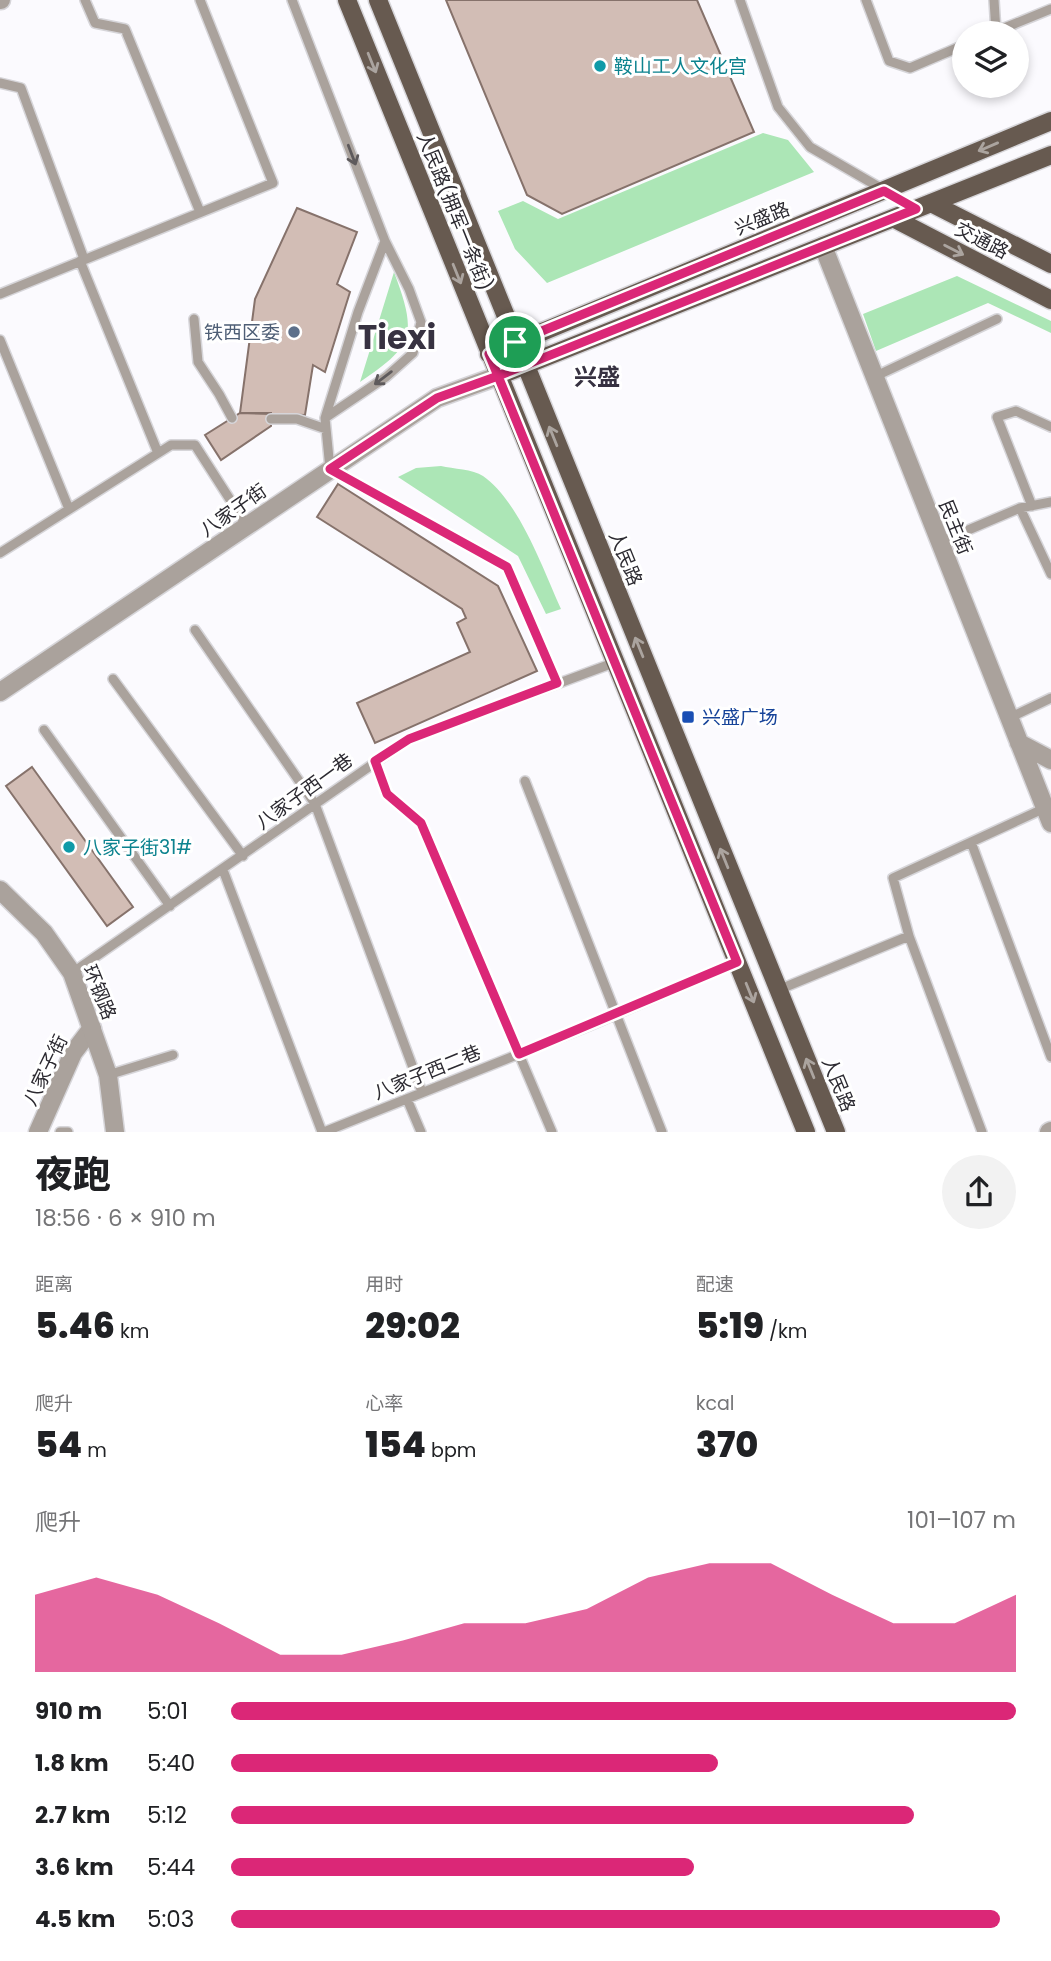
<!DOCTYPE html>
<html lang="zh">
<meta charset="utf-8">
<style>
body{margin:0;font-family:Poppins,"Noto Sans SC",sans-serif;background:#f2f2f2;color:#202124;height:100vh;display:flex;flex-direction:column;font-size:26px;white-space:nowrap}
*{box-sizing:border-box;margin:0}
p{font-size:23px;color:#757577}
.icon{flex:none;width:38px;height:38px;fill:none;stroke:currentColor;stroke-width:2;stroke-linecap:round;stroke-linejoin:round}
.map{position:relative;height:1132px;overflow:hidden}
.details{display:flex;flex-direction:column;background:#fff;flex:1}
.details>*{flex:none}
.buttons{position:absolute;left:952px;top:21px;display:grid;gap:14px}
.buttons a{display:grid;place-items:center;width:77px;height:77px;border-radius:50%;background:#fff;box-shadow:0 4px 10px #0003;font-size:35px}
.pin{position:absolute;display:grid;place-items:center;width:60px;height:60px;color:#fff;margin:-30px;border:4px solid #fff;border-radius:50%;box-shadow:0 2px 7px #0007}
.round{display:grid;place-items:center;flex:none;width:74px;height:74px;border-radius:37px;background:#f2f2f2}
.summary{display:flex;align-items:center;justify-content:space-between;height:119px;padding:0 35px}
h1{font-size:38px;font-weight:800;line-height:52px}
.stats{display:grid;grid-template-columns:repeat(3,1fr);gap:10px;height:119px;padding:7px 35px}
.stats div{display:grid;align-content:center}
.stats b{font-size:35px;font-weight:800}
.stats small{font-size:19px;font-weight:400}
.stats p{font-size:19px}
.chart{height:196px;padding:14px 35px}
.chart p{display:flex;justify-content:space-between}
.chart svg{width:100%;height:126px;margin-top:7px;fill:#db2777;opacity:.7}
ul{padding:0 35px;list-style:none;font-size:23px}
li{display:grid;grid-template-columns:112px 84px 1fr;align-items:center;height:52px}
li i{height:18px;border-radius:9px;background:#db2777}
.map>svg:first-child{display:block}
.green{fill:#ace6b6}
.building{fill:#d2bdb5;stroke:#86726b;stroke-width:2}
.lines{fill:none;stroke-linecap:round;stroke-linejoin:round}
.service-casing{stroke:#d6d5d9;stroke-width:12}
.minor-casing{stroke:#d6d5d9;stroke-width:21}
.tertiary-casing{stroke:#d6d5d9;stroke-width:21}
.primary-casing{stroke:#d6d5d9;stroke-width:21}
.service{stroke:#aaa29c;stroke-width:9}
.minor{stroke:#aaa29c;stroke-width:18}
.tertiary{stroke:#aaa29c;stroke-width:18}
.primary{stroke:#675a50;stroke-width:18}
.oneway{stroke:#aba49f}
.oneway2{stroke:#5e5a5c}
.route-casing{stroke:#fff;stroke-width:14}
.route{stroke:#db2777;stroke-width:9}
.culture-dot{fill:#0f9aa8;stroke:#fff;stroke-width:2.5}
.service-dot{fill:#5c6f8a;stroke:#fff;stroke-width:2.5}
.transit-dot{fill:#1a4fb4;stroke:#fff;stroke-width:2.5}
.labels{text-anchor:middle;stroke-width:6;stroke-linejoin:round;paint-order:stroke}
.culture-label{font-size:19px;fill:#0d838f;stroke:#fff;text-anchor:start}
.street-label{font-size:19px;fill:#2c2a31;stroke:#fff}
.service-label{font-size:19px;fill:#4e5e75;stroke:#fff;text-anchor:end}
.transit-label{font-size:19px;fill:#164399;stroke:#fff;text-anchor:start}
.quarter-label{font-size:23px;font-weight:bold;fill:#373241;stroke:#fff}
.town-label{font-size:33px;font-weight:bold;fill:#373241;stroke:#fff}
</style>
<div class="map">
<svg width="1051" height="1132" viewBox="0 0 1051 1132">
<rect width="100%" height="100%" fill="#fbfafe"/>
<!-- green -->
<path class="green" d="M 763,133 L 788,140 L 814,172 L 547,283 L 515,249 L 498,211 L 523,201 L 558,219 Z
M 394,272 C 417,334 415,345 360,382 Z
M 957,276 L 1051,321 L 1051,333 L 988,303 L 876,351 L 863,314 Z
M 441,466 C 453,469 473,469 483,476 C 519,501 543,569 561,609 L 546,614 L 518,556 L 398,477 L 416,468 Z"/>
<!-- building -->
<path class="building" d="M 446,0 L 697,0 L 754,132 L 562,214 L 527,195 Z
M 297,208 L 357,232 L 337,284 L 350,292 L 325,372 L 313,365 L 305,415 L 240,413 L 255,299 Z
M 240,413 L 271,413 L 271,426 L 221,460 L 205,435 Z
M 338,484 L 498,586 L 537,671 L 375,743 L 357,703 L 470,652 L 457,623 L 466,618 L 462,609 L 317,517 Z
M 32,767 L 133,907 L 107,926 L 6,786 Z"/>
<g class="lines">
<!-- service casing -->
<g class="service-casing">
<path id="service" d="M 85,0 L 95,23 L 125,29 L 200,212
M 292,0 L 385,241 L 409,289 L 421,322 L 413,353 L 386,377 L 325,418
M 740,0 L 778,107 L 810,147 L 915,208
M 866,0 L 889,61 L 910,68 L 964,45
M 994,0 L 996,32
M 992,33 L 1051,9
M 0,83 L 21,88 L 84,259
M 385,241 L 358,312 L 325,418 L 330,469 L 507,567 L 557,683
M 80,261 L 158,453
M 0,294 L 273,183 L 200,0
M 194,319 L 198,362 L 219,394 L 232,418
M 0,340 L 69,509
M 874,377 L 997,319
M 271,419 L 297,419 L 326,429
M 1032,506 L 997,417 L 1016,411 L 1051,427
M 1020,508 L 1051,574
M 940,542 L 1020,508 L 1051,502
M 0,553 L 171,445 L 195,445 L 247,526
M 195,630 L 315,804 L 422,1092
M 113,679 L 243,856
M 1009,718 L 1051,698
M 44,730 L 170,906
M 375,761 L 387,794 L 421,823 L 552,1132
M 525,781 L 662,1132
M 971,842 L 1051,1057
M 223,870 L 322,1132
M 909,936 L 982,1132
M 72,973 L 409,739 L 616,662
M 778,990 L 909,936 L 893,878 L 1045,808
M 108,1075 L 173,1055
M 407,1099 L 421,1132
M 60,1132 L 68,1132
M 324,1132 L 589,1026 L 737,962"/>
</g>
<!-- minor casing -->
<g class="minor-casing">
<path id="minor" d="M 0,0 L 1,0
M 823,246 L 1051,823
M 1019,743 L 1051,760
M 38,1132 L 73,1053 L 92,1028
M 1049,1132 L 1051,1131"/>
</g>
<!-- tertiary casing -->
<g class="tertiary-casing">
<path id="tertiary" d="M 0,692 L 437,398 L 498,376
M 0,890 L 44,933 L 72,973 L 108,1075 L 115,1132"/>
</g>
<!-- primary casing -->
<g class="primary-casing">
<path id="primary" d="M 347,0 L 806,1132
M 378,0 L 836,1132
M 931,203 L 1051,264
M 893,218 L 1051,300
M 489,354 L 1051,121
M 498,376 L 1051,155"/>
</g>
<!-- service -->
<use href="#service" class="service"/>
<!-- minor -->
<use href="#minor" class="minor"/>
<!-- tertiary -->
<use href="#tertiary" class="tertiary"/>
<!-- primary -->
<use href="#primary" class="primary"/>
</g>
<!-- one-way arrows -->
<defs><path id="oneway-shaft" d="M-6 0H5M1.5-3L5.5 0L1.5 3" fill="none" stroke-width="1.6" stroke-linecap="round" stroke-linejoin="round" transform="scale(1.75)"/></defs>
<g class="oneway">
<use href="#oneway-shaft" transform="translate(372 63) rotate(68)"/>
<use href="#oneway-shaft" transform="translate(988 147) rotate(157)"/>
<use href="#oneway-shaft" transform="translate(954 250) rotate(27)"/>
<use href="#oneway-shaft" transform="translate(457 274) rotate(68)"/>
<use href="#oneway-shaft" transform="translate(553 436) rotate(-112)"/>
<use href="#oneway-shaft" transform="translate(639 647) rotate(-112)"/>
<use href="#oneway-shaft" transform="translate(724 858) rotate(-112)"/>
<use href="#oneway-shaft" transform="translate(750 993) rotate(68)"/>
<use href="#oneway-shaft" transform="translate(810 1068) rotate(-112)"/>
</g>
<g class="oneway2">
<use href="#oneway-shaft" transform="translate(352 155) rotate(69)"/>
<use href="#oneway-shaft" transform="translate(383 378) rotate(143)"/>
</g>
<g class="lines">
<!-- route casing -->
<g class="route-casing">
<path id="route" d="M 515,342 L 489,354 L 498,376 L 437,398 L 330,469 L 507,567 L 557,683 L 409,739 L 375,761 L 387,794 L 421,823 L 519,1054 L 737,962 L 498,376 L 916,209 L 884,191 L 515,342"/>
</g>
<!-- route -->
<use href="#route" class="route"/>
</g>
<!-- markers -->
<g class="culture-dot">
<circle cx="600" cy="66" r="7"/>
<circle cx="69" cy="847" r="7"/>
</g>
<circle class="service-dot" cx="294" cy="332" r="7"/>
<rect class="transit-dot" x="681" y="710" width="14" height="14" rx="3.5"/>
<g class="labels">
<!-- culture labels -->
<g class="culture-label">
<text x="614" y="73">鞍山工人文化宫</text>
<text x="83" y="854">八家子街31#</text>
</g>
<!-- street labels -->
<g class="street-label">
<text transform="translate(455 211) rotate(68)" y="7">人民路(拥军一条街)</text>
<text transform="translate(762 218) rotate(-22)" y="7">兴盛路</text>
<text transform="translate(982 240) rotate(27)" y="7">交通路</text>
<text transform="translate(233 510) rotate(-35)" y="7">八家子街</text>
<text transform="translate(956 527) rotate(68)" y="7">民主街</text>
<text transform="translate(626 558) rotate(68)" y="7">人民路</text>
<text transform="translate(304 791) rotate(-36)" y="7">八家子西一巷</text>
<text transform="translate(100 992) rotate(68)" y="7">环钢路</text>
<text transform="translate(45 1070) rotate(-64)" y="7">八家子街</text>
<text transform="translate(427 1072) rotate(-22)" y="7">八家子西二巷</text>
<text transform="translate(839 1084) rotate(68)" y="7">人民路</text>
</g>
<!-- service labels -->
<g class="service-label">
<text x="280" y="339">铁西区委</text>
</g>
<!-- transit labels -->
<g class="transit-label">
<text x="702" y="724">兴盛广场</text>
</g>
<!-- quarter labels -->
<g class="quarter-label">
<text x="597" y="385">兴盛</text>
</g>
<!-- town labels -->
<g class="town-label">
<text x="397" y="349">Tiexi</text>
</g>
</g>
</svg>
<div class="buttons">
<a><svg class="icon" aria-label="layers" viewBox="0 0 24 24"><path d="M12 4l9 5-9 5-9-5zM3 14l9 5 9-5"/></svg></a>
</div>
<div class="pin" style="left:515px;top:342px;background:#1e9e55"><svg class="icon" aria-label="arrive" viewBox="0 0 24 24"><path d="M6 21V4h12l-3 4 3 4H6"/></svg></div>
</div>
<section class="details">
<div class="summary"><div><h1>夜跑</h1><p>18:56 · 6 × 910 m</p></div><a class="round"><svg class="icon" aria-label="share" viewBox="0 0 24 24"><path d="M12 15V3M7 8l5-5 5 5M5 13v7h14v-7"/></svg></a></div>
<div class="stats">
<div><p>距离</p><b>5.46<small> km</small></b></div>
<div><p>用时</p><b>29:02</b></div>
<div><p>配速</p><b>5:19<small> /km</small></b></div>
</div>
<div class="stats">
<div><p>爬升</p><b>54<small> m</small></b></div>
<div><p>心率</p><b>154<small> bpm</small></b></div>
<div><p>kcal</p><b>370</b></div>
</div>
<div class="chart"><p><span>爬升</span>101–107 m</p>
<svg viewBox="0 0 160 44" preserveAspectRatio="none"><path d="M0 44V17L10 11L20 17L30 27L40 38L50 38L60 33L70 27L80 27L90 22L100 11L110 6L120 6L130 17L140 27L150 27L160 17V44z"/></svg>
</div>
<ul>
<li><b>910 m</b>5:01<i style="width:100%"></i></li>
<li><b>1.8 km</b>5:40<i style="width:62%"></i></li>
<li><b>2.7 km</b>5:12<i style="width:87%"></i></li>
<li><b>3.6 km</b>5:44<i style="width:59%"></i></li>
<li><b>4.5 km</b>5:03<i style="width:98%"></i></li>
</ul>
</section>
